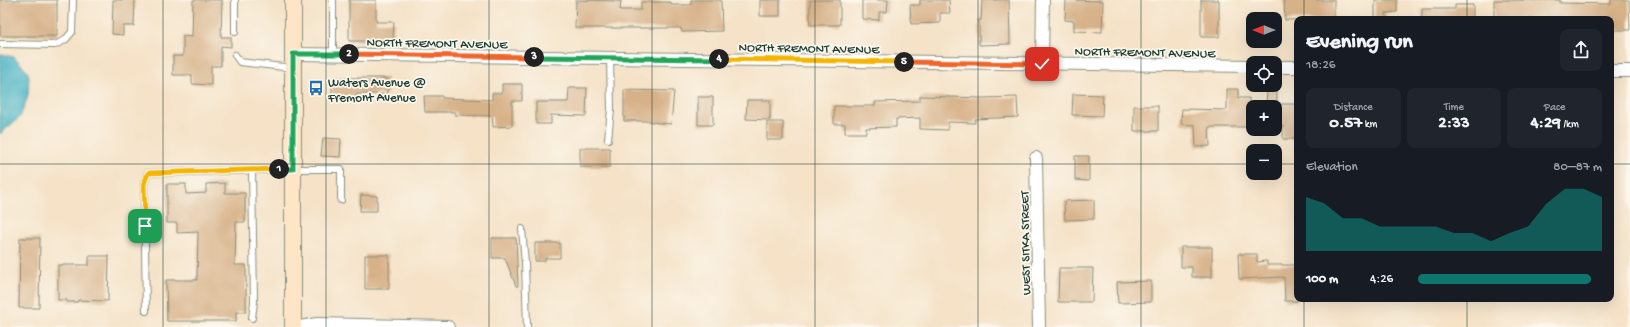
<!DOCTYPE html>
<meta charset="utf-8">
<style>
body{margin:0;font-family:"Gochi Hand",sans-serif;background:#20242c;color:#f1f3f6;height:100vh;display:flex;flex-direction:column;font-size:15px;white-space:nowrap}
*{box-sizing:border-box;margin:0}
p{font-size:13px;color:#9ea1a6}
.icon{flex:none;width:22px;height:22px;fill:none;stroke:currentColor;stroke-width:2;stroke-linecap:round;stroke-linejoin:round}
.map{position:relative;flex:1;overflow:hidden}
.side{position:absolute;left:1294px;top:16px;width:320px;height:286px;display:flex;flex-direction:column;background:#171b24;border-radius:8px;box-shadow:0 4px 16px #0002}
.side>*{flex:none}
.needle{width:26px;rotate:270deg}
.fabs{position:absolute;left:1246px;top:12px;display:grid;gap:8px}
.fabs a{display:grid;place-items:center;width:36px;height:36px;border-radius:8px;background:#171b24;box-shadow:0 4px 16px #0002;font-size:20px}
.pin{position:absolute;display:grid;place-items:center;width:34px;height:34px;color:#fff;margin:-17px;border-radius:8px;box-shadow:0 2px 6px #0006}
.km{position:absolute;width:20px;height:20px;margin:-10px;border-radius:50%;background:#222;color:#fff;font-size:11px;line-height:20px;text-align:center}
.round{display:grid;place-items:center;flex:none;width:42px;height:42px;border-radius:8px;background:#20242c}
.overview{display:flex;align-items:center;justify-content:space-between;height:68px;padding:0 12px}
h1{font-size:22px;font-weight:700;line-height:30px}
.metrics{display:grid;grid-template-columns:repeat(3,1fr);gap:6px;height:68px;padding:4px 12px}
.metrics div{display:grid;align-content:center;border-radius:8px;background:#20242c;text-align:center}
.metrics b{font-size:17px;font-weight:700}
.metrics small{font-size:11px;font-weight:400}
.metrics p{font-size:11px}
.chart{height:112px;padding:8px 12px}
.chart p{display:flex;justify-content:space-between}
.chart svg{width:100%;height:72px;margin-top:4px;fill:#0f766e;opacity:.7}
ul{padding:0 12px;list-style:none;font-size:13px}
li{display:grid;grid-template-columns:64px 48px 1fr;align-items:center;height:30px}
li i{height:10px;border-radius:5px;background:#0f766e}
.map>svg:first-child{display:block}
.water{fill:#48b4c5;stroke:#34787c}
.building{fill:#d7b187}
.lines{fill:none;stroke-linecap:round;stroke-linejoin:round}
.lane-casing{stroke:#8a907e;stroke-width:8}
.street-casing{stroke:#8a907e;stroke-width:14}
.secondary-casing{stroke:#8a907e;stroke-width:18}
.lane{stroke:#fff;stroke-width:6}
.street{stroke:#fff;stroke-width:12}
.secondary{stroke:#fde5c5;stroke-width:16}
.split-1-casing{stroke:#fff;stroke-width:8}
.split-2-casing{stroke:#fff;stroke-width:8}
.split-3-casing{stroke:#fff;stroke-width:8}
.split-4-casing{stroke:#fff;stroke-width:8}
.split-5-casing{stroke:#fff;stroke-width:8}
.split-6-casing{stroke:#fff;stroke-width:8}
.split-1{stroke:#f5b400;stroke-width:5}
.split-2{stroke:#22a559;stroke-width:5}
.split-3{stroke:#f0652b;stroke-width:5}
.split-4{stroke:#22a559;stroke-width:5}
.split-5{stroke:#f5b400;stroke-width:5}
.split-6{stroke:#f0652b;stroke-width:5}
.grid{fill:none;stroke:#1f3d34;stroke-width:1;stroke-opacity:0.55}
.labels{text-anchor:middle;stroke-width:3.5;stroke-linejoin:round;paint-order:stroke}
.street-label{font-size:13px;fill:#1f3d34;stroke:#fbf7ec}
.poi-label{font-size:13px;fill:#1f3d34;stroke:#fbf7ec;text-anchor:start}
</style>
<div class="map">
<svg width="1630" height="327" viewBox="0 0 1630 327">
<rect width="100%" height="100%" fill="#fbf7ec"/>
<filter id="ink" filterUnits="userSpaceOnUse"><feTurbulence type="fractalNoise" baseFrequency=".025" numOctaves="2"/><feDisplacementMap in="SourceGraphic" scale="8" xChannelSelector="R" yChannelSelector="G"/><feConvolveMatrix kernelMatrix="1 2 1 2 8 2 1 2 1" color-interpolation-filters="sRGB"/></filter>
<filter id="wash" filterUnits="userSpaceOnUse"><feTurbulence type="fractalNoise" baseFrequency=".012" numOctaves="4" result="noise"/><feDisplacementMap in="SourceGraphic" scale="16" xChannelSelector="R" yChannelSelector="G"/><feGaussianBlur stdDeviation="0.9" result="paint"/><feColorMatrix in="noise" values="0 0 0 0 0 0 0 0 0 0 0 0 0 0 0 0 0 1.4 0 .05"/><feComposite in="paint" operator="in"/></filter>
<g filter="url(#wash)">
<rect width="100%" height="100%" fill="#f5e2c7"/>
<!-- water -->
<path class="water" d="M 0,54 L 14,57 L 26,69 L 29,76 L 28,96 L 20,117 L 0,134 Z"/>
<g id="blocks">
<!-- building -->
<path class="building" d="M 0,0 L 57,0 L 57,36 L 0,36 Z
M 113,0 L 135,0 L 134,26 L 123,26 L 123,35 L 112,34 Z
M 193,0 L 222,0 L 221,37 L 231,37 L 231,47 L 221,46 L 221,66 L 211,66 L 211,85 L 192,84 L 192,75 L 173,75 L 173,56 L 183,56 L 183,36 L 192,37 Z
M 349,0 L 376,0 L 376,22 L 394,22 L 393,41 L 349,41 Z
M 576,0 L 621,1 L 620,10 L 641,10 L 641,2 L 671,2 L 671,5 L 691,5 L 691,0 L 721,0 L 722,31 L 682,32 L 681,28 L 575,28 Z
M 760,0 L 780,0 L 780,16 L 760,16 Z
M 810,0 L 840,0 L 840,25 L 810,25 Z
M 862,0 L 888,0 L 887,12 L 879,12 L 879,20 L 862,19 Z
M 920,0 L 949,0 L 950,13 L 940,13 L 940,23 L 911,24 L 910,5 L 920,5 Z
M 982,0 L 1009,0 L 1010,44 L 979,45 L 979,20 L 981,20 Z
M 1066,0 L 1103,1 L 1102,32 L 1074,31 L 1074,21 L 1065,20 Z
M 1201,0 L 1219,0 L 1219,37 L 1201,37 Z
M 1284,0 L 1334,0 L 1334,19 L 1285,20 Z
M 1375,0 L 1397,0 L 1397,12 L 1386,13 L 1386,19 L 1375,19 Z
M 1494,0 L 1560,0 L 1560,3 L 1611,4 L 1611,0 L 1629,0 L 1630,30 L 1611,30 L 1611,19 L 1494,19 Z
M 1455,5 L 1473,5 L 1473,19 L 1422,19 L 1422,9 L 1455,9 Z
M 332,78 L 387,78 L 387,94 L 356,94 L 356,98 L 332,98 Z
M 502,84 L 522,84 L 522,101 L 512,101 L 512,126 L 493,127 L 492,116 L 455,115 L 456,112 L 425,112 L 424,96 L 442,96 L 442,98 L 492,100 L 492,93 L 502,93 Z
M 569,88 L 587,88 L 586,116 L 551,115 L 551,124 L 536,124 L 536,102 L 568,102 Z
M 1227,89 L 1238,89 L 1238,98 L 1249,98 L 1248,127 L 1209,127 L 1210,146 L 1196,147 L 1195,125 L 1181,124 L 1182,109 L 1227,110 Z
M 624,90 L 674,91 L 671,124 L 651,122 L 651,121 L 624,121 Z
M 1267,90 L 1277,90 L 1277,104 L 1297,104 L 1297,139 L 1283,139 L 1283,126 L 1275,126 L 1275,107 L 1266,107 Z
M 1073,94 L 1103,95 L 1102,116 L 1072,115 Z
M 920,96 L 981,98 L 1017,97 L 1018,117 L 975,119 L 975,123 L 948,122 L 948,130 L 920,129 L 920,118 L 896,119 L 896,127 L 866,128 L 866,133 L 845,133 L 845,124 L 834,124 L 834,106 L 875,106 L 875,102 L 920,101 Z
M 698,97 L 713,97 L 713,125 L 698,125 Z
M 747,100 L 770,100 L 770,120 L 746,119 Z
M 1134,106 L 1158,106 L 1158,131 L 1134,131 Z
M 767,122 L 783,122 L 783,140 L 767,140 Z
M 323,138 L 341,139 L 340,157 L 321,156 Z
M 580,148 L 610,148 L 610,167 L 580,167 Z
M 1075,156 L 1089,156 L 1089,181 L 1075,180 Z
M 225,183 L 225,193 L 245,193 L 245,222 L 236,222 L 235,265 L 246,265 L 246,312 L 236,312 L 236,321 L 167,321 L 166,280 L 197,280 L 198,232 L 177,233 L 177,223 L 167,223 L 167,184 L 186,184 L 186,194 L 206,193 L 206,184 Z
M 361,195 L 377,196 L 377,211 L 360,211 Z
M 1094,200 L 1094,219 L 1065,220 L 1064,201 Z
M 20,238 L 40,238 L 39,308 L 19,308 Z
M 492,238 L 516,238 L 518,286 L 516,286 L 505,258 L 492,258 Z
M 535,243 L 560,243 L 560,258 L 545,258 L 545,261 L 535,261 Z
M 1181,247 L 1212,247 L 1212,277 L 1192,277 L 1192,267 L 1181,267 Z
M 1238,254 L 1257,254 L 1257,262 L 1267,261 L 1267,265 L 1297,265 L 1297,301 L 1285,301 L 1284,277 L 1239,279 Z
M 365,255 L 389,255 L 389,289 L 365,289 Z
M 89,256 L 109,256 L 108,301 L 78,300 L 78,302 L 67,302 L 67,300 L 58,300 L 58,265 L 89,265 Z
M 1059,268 L 1093,268 L 1092,302 L 1058,302 Z
M 1151,281 L 1151,302 L 1118,303 L 1117,282 Z"/>
</g>
</g>
<g filter="url(#ink)">
<use href="#blocks" fill-opacity="0" stroke="#8a907e" stroke-width="1"/>
<g class="lines">
<!-- lane casing -->
<g class="lane-casing">
<path id="lane" d="M 333,0 L 333,54
M 235,32 L 235,0
M 0,44 L 55,45 L 65,40 L 72,32 L 73,0
M 235,55 L 240,62 L 292,68
M 608,139 L 611,109 L 610,58
M 522,229 L 525,263 L 527,327
M 146,311 L 144,184 L 148,173 L 293,169 L 341,169 L 341,200
M 252,318 L 254,302 L 252,170"/>
</g>
<!-- street casing -->
<g class="street-casing">
<path id="street" d="M 293,54 L 1253,66
M 1042,64 L 1043,0
M 1275,67 L 1297,67
M 1611,71 L 1630,71
M 1036,158 L 1039,327
M 300,327 L 317,324 L 448,327"/>
</g>
<!-- secondary casing -->
<g class="secondary-casing">
<path id="secondary" d="M 293,327 L 293,0"/>
</g>
<!-- lane -->
<use href="#lane" class="lane"/>
<!-- street -->
<use href="#street" class="street"/>
<!-- secondary -->
<use href="#secondary" class="secondary"/>
</g>
</g>
<g class="lines" filter="url(#ink)">
<!-- split-1 casing -->
<g class="split-1-casing">
<path id="split-1" d="M 145,226 L 144,184 L 148,173 L 279,169"/>
</g>
<!-- split-2 casing -->
<g class="split-2-casing">
<path id="split-2" d="M 279,169 L 293,169 L 293,54 L 349,54"/>
</g>
<!-- split-3 casing -->
<g class="split-3-casing">
<path id="split-3" d="M 349,54 L 534,57"/>
</g>
<!-- split-4 casing -->
<g class="split-4-casing">
<path id="split-4" d="M 534,57 L 719,59"/>
</g>
<!-- split-5 casing -->
<g class="split-5-casing">
<path id="split-5" d="M 719,59 L 904,62"/>
</g>
<!-- split-6 casing -->
<g class="split-6-casing">
<path id="split-6" d="M 904,62 L 1042,64"/>
</g>
<!-- split-1 -->
<use href="#split-1" class="split-1"/>
<!-- split-2 -->
<use href="#split-2" class="split-2"/>
<!-- split-3 -->
<use href="#split-3" class="split-3"/>
<!-- split-4 -->
<use href="#split-4" class="split-4"/>
<!-- split-5 -->
<use href="#split-5" class="split-5"/>
<!-- split-6 -->
<use href="#split-6" class="split-6"/>
</g>
<!-- grid -->
<path class="grid" d="M 163,0 L 163,327M 326,0 L 326,327M 489,0 L 489,327M 652,0 L 652,327M 815,0 L 815,327M 978,0 L 978,327M 1141,0 L 1141,327M 1304,0 L 1304,19M 1467,0 L 1467,19M 0,164 L 1253,164M 1275,164 L 1297,164M 1611,164 L 1630,164M 1304,299 L 1304,327M 1467,299 L 1467,327"/>
<!-- icons -->
<defs>
<g id="bus-bare" transform="scale(1.2)"><path d="M-5-6H5V4H4V6H2V4H-2V6H-4V4H-5ZM-3.5-4V0h7V-4ZM-3.5 1.2v1.5H-2V1.2ZM2 1.2v1.5H3.5V1.2Z" fill="#1f6fb2" stroke="#fbf7ec" stroke-width="2.5" paint-order="stroke"/></g>
</defs>
<g fill-rule="evenodd">
<use href="#bus-bare" x="316" y="88"/>
</g>
<g class="labels">
<!-- street labels -->
<g class="street-label">
<text transform="translate(437 42) rotate(1)" y="5">NORTH FREMONT AVENUE</text>
<text transform="translate(809 47) rotate(1)" y="5">NORTH FREMONT AVENUE</text>
<text transform="translate(1145 51) rotate(1)" y="5">NORTH FREMONT AVENUE</text>
<text transform="translate(1024 243) rotate(-91)" y="5">WEST SITKA STREET</text>
</g>
<!-- poi labels -->
<g class="poi-label">
<text x="328" y="86">Waters Avenue @<tspan x="328" dy="15">Fremont Avenue</tspan></text>
</g>
</g>
</svg>
<div class="fabs">
<a><svg class="needle" viewBox="-14 -14 28 28"><path d="M0-13l5 13h-10z" fill="#e53935"/><path d="M0 13l5-13h-10z" fill="#9ea1a6"/></svg></a>
<a><svg class="icon" aria-label="locate" viewBox="0 0 24 24"><circle cx="12" cy="12" r="6"/><path d="M12 2v4M12 18v4M2 12h4M18 12h4"/></svg></a>
<a>+</a>
<a>−</a>
</div>
<div class="pin" style="left:145px;top:226px;background:#1e9e55"><svg class="icon" aria-label="arrive" viewBox="0 0 24 24"><path d="M6 21V4h12l-3 4 3 4H6"/></svg></div>
<div class="pin" style="left:1042px;top:64px;background:#d93025"><svg class="icon" aria-label="check" viewBox="0 0 24 24"><path d="M5 12l5 5 9-10"/></svg></div>
<b class="km" style="left:279px;top:169px">1</b>
<b class="km" style="left:349px;top:54px">2</b>
<b class="km" style="left:534px;top:57px">3</b>
<b class="km" style="left:719px;top:59px">4</b>
<b class="km" style="left:904px;top:62px">5</b>
<section class="side">
<div class="overview"><div><h1>Evening run</h1><p>18:26</p></div><a class="round"><svg class="icon" aria-label="share" viewBox="0 0 24 24"><path d="M12 15V3M7 8l5-5 5 5M5 13v7h14v-7"/></svg></a></div>
<div class="metrics">
<div><p>Distance</p><b>0.57<small> km</small></b></div>
<div><p>Time</p><b>2:33</b></div>
<div><p>Pace</p><b>4:29<small> /km</small></b></div>
</div>
<div class="chart"><p><span>Elevation</span>80–87 m</p>
<svg viewBox="0 0 160 44" preserveAspectRatio="none"><path d="M0 44V11L10 15L20 24L30 24L40 29L50 29L60 29L70 29L80 33L90 33L100 38L110 33L120 29L130 15L140 6L150 6L160 11V44z"/></svg>
</div>
<ul>
<li><b>100 m</b>4:26<i style="width:94%"></i></li>
</ul>
</section>
</div>
